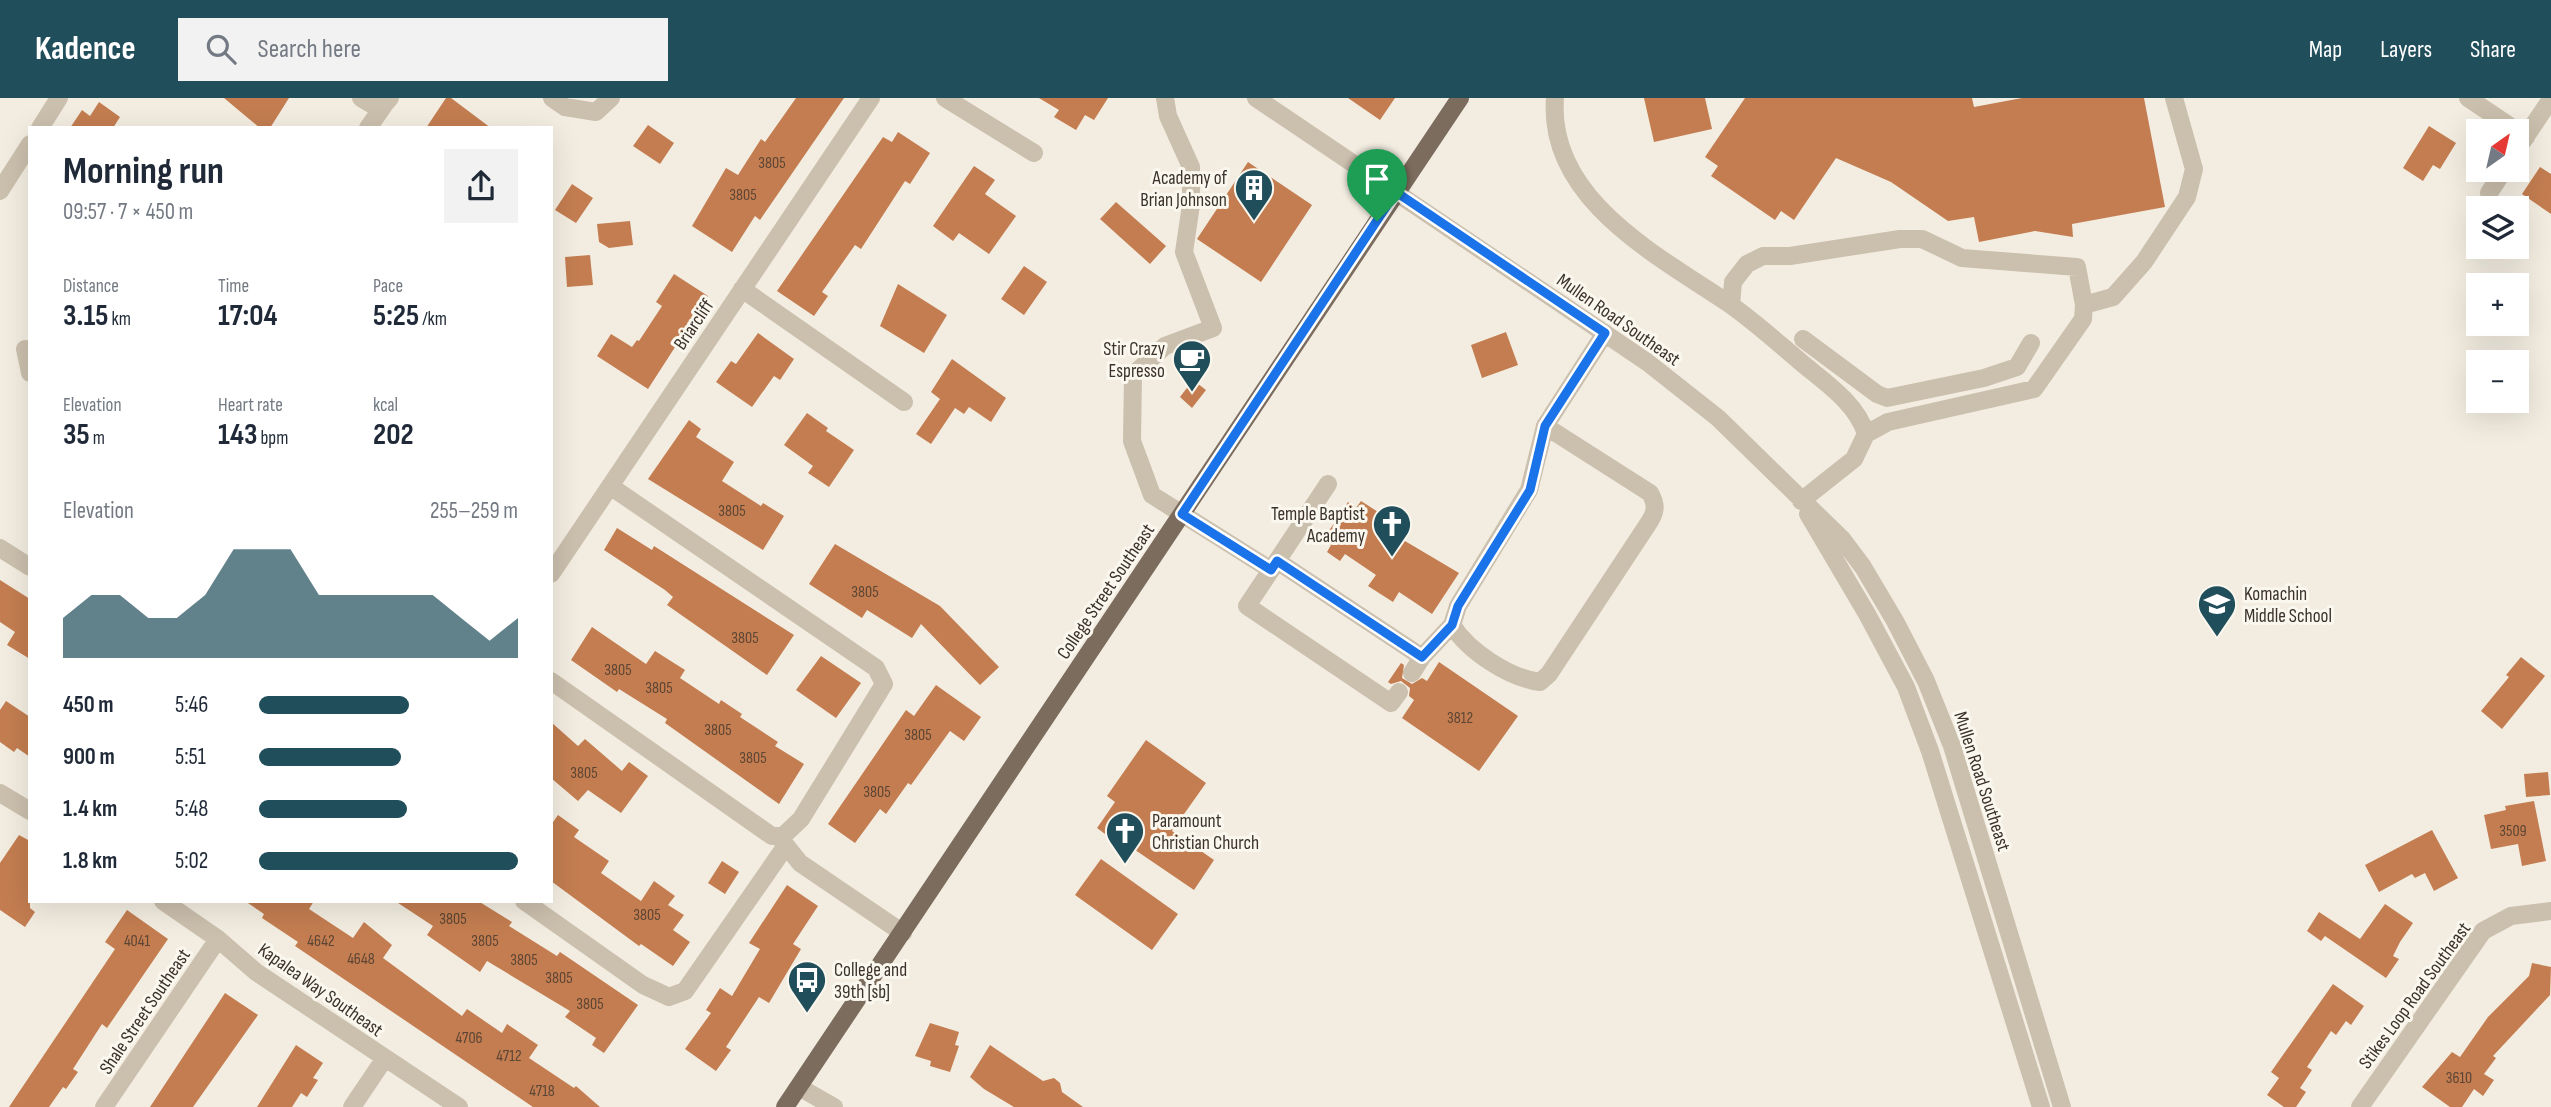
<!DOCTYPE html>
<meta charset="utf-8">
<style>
body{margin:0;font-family:"Sofia Sans Condensed",sans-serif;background:#f2f2f3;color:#1f2937;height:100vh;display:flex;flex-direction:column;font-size:26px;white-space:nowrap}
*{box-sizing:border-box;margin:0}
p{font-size:23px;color:#747a83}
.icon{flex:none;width:38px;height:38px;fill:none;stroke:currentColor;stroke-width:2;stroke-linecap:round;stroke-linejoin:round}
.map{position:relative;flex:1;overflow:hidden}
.side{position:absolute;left:28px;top:28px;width:525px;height:777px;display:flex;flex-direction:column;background:#fff;border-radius:0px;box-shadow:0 7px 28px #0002}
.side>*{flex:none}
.needle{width:46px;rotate:34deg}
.controls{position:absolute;left:2466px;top:21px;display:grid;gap:14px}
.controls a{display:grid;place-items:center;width:63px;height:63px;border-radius:0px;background:#fff;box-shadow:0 7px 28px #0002;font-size:35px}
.pin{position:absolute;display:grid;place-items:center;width:60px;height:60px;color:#fff;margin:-72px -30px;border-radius:50% 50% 50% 0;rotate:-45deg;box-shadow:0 0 7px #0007}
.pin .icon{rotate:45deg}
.round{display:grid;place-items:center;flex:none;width:74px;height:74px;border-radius:0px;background:#f2f2f3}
.headline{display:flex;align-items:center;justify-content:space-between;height:119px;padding:0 35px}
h1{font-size:38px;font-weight:700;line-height:52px}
.figures{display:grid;grid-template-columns:repeat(3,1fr);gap:10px;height:119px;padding:7px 35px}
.figures div{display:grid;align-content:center}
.figures b{font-size:30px;font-weight:700}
.figures small{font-size:19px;font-weight:400}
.figures p{font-size:19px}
.chart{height:196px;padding:14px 35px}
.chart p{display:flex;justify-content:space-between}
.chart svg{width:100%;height:126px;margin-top:7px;fill:#214e5b;opacity:.7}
ul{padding:0 35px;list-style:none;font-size:23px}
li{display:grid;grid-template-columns:112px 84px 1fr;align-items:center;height:52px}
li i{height:18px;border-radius:9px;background:#214e5b}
header{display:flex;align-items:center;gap:42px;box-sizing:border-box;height:98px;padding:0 35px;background:#214e5b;color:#fff}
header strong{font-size:33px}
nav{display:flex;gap:38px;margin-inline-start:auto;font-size:24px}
.search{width:490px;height:63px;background:#f2f2f3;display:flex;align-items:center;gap:18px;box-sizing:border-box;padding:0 24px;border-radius:0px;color:#747a83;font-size:26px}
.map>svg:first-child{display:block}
.building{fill:#c37d50}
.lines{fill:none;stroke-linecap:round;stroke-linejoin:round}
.minor{stroke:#cbbfad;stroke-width:18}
.major{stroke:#7b6c5d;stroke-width:18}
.route-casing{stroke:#fff;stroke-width:14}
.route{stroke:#1a73e8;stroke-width:9}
.labels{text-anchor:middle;stroke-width:6;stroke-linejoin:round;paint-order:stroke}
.number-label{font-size:16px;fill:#5c4534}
.poi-label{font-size:19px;fill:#3a322b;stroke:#faf7ee;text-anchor:end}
.street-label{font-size:19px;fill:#3a322b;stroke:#faf7ee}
</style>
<header>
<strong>Kadence</strong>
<div class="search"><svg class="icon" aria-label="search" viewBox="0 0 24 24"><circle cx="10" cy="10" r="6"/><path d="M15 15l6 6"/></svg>Search here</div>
<nav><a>Map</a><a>Layers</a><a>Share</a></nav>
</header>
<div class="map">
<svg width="2551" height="1009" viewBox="0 0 2551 1009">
<rect width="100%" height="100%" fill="#f3ede1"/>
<!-- building -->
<path class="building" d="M 224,0 L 289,0 L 270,30 L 260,30 Z
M 446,0 L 451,0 L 491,30 L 426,30 Z
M 796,0 L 844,0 L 760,122 L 755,118 L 732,154 L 692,128 L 726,70 L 738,77 L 761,41 L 765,44 Z
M 1039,0 L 1108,0 L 1094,22 L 1085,17 L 1076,32 L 1054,19 L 1059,12 Z
M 1348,0 L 1395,0 L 1380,22 Z
M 1644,0 L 1705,0 L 1712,31 L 1654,44 Z
M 1745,0 L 1972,0 L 1974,9 L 2022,0 L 2144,0 L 2165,109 L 2072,126 L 2073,139 L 2035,133 L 1979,144 L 1974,119 L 1948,123 L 1891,84 L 1836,60 L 1794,122 L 1781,113 L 1775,122 L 1711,78 L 1718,68 L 1705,59 Z
M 99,4 L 120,19 L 113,30 L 70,30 L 82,12 L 90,18 Z
M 648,27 L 674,45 L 660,66 L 633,48 Z
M 2429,28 L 2456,45 L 2440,71 L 2433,67 L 2423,83 L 2403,70 Z
M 898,34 L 930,55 L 910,86 L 905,83 L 861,151 L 855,147 L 822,194 L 828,198 L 814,218 L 777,193 L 883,39 L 892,44 Z
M 1248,64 L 1312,107 L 1261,184 L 1197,141 Z
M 974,68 L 995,82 L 985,96 L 1016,118 L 989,156 L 959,135 L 953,143 L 933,128 Z
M 2540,69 L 2551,76 L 2551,116 L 2522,96 Z
M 572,86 L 593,100 L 576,125 L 555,112 Z
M 1116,104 L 1166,148 L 1150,166 L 1100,121 Z
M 630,123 L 633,147 L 609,150 L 599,144 L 597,126 Z
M 590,157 L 593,187 L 567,189 L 565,159 Z
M 1024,168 L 1047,184 L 1024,217 L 1001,201 Z
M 674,176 L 708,198 L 648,291 L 597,258 L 611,236 L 632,249 L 637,242 L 639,243 L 662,208 L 656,204 Z
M 898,186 L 947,217 L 924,255 L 880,228 Z
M 1506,234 L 1518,267 L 1482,280 L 1471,247 Z
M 758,235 L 794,261 L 780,282 L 774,278 L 752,309 L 716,284 L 731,263 L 736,266 Z
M 952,261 L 1006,300 L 991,324 L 969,309 L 964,316 L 955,310 L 931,346 L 916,336 L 940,301 L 931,294 Z
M 1193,282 L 1206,292 L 1192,310 L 1180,299 Z
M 807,315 L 828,330 L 826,333 L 854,352 L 829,389 L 808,375 L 813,368 L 784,347 Z
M 689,322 L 701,331 L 696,339 L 734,364 L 722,383 L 761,408 L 763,405 L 784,418 L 763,452 L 648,381 Z
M 1361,403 L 1389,421 L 1383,430 L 1459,475 L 1432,516 L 1399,494 L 1393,504 L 1368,488 L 1376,477 L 1345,456 L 1340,463 L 1327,454 L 1331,447 L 1323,442 L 1348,404 L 1356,410 Z
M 617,430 L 652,452 L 654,448 L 794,537 L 767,577 L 667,507 L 673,499 L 665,492 L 604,452 Z
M 835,446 L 940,508 L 999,569 L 980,587 L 921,526 L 912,540 L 867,512 L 862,520 L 809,486 Z
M 0,482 L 30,501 L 30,561 L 7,547 L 15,534 L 0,524 Z
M 592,529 L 646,566 L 655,553 L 685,572 L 680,580 L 719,606 L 721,602 L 742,616 L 740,619 L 778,644 L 775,648 L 804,666 L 779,706 L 665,625 L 667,621 L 619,591 L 617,594 L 571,562 Z
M 821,558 L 861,585 L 836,620 L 796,592 Z
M 2521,559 L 2545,578 L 2502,631 L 2481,613 L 2509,579 L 2506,577 Z
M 1439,564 L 1518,618 L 1479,673 L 1402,620 L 1414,602 L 1409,598 L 1410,590 L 1401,583 L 1391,586 L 1388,584 L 1401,565 L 1404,567 L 1402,580 L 1412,586 L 1422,580 L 1427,583 Z
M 936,587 L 981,619 L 964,643 L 950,633 L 911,687 L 908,685 L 886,716 L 880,711 L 855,745 L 828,726 L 906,612 L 914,618 Z
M 6,603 L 30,619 L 30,659 L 17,650 L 14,654 L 0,644 L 0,612 Z
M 551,624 L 578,648 L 585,641 L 622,673 L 629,664 L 648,678 L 621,715 L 588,692 L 578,703 L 551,680 Z
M 1146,642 L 1206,685 L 1172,733 L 1214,762 L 1194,792 L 1119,741 L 1117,745 L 1097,730 L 1115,704 L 1107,698 Z
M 2548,674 L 2550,697 L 2526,699 L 2524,676 Z
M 2534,703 L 2546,763 L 2522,768 L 2518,746 L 2491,751 L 2484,717 L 2506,712 L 2505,708 Z
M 558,717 L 579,732 L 574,739 L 609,763 L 601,775 L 641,803 L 654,783 L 675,798 L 668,807 L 684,817 L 673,832 L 690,844 L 673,868 L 641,846 L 639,848 L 551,783 L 551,727 Z
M 2432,732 L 2458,780 L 2434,793 L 2425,775 L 2415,780 L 2412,776 L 2379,794 L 2365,767 Z
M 19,737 L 30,743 L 30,810 L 35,814 L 25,829 L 0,812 L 0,765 Z
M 1101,761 L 1178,816 L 1152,852 L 1075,797 Z
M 722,763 L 739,774 L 725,796 L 708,785 Z
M 787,787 L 818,808 L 793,846 L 801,851 L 769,905 L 759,899 L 726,949 L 731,952 L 716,973 L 685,951 L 711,915 L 706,912 L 720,890 L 732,898 L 760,851 L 749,845 Z
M 245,803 L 314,803 L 309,811 L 353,840 L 364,824 L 392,847 L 383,860 L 462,918 L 467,911 L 502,935 L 507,926 L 538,947 L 529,960 L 574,990 L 576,988 L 600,1009 L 533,1009 L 295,848 L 298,844 L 262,820 L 264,816 Z
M 395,803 L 478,803 L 512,824 L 509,828 L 557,858 L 560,854 L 638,907 L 604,955 L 592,947 L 596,940 L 565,919 L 570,913 L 487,863 L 480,874 L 427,837 L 433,828 Z
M 2385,806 L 2413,825 L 2400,844 L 2393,858 L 2399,861 L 2386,880 L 2325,838 L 2321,843 L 2307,833 L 2319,814 L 2360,841 Z
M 127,812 L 168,841 L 107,930 L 102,926 L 73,971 L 78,974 L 66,991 L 63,989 L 49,1009 L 9,1009 L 115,851 L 105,844 Z
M 2532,865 L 2551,869 L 2550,897 L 2493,958 L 2496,960 L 2484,976 L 2494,982 L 2483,998 L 2474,991 L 2462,1009 L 2450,1009 L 2422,989 L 2452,954 L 2460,959 L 2488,919 L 2529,878 Z
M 2333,886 L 2364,908 L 2351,927 L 2346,923 L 2336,937 L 2331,933 L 2307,969 L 2312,972 L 2300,990 L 2306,994 L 2296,1009 L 2284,1009 L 2267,997 L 2279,980 L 2271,974 Z
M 225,895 L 258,917 L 193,1009 L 150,1009 Z
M 930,925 L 959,934 L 955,947 L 959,948 L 950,974 L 930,968 L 931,963 L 915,958 Z
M 296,947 L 323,965 L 313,980 L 318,982 L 307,999 L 301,995 L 292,1009 L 257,1009 Z
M 990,947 L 1043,983 L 1054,980 L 1060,985 L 1062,994 L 1083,1009 L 1014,1009 L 984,991 L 970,979 Z"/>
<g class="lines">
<!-- minor -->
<path class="minor" d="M 361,0 L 371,6 L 384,7 L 390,0
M 552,0 L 565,9 L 596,14 L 611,0
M 945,0 L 1034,55
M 1165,0 L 1168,18 L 1191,69 L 1191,107 L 1184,154 L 1213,230 L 1165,248 L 1133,277 L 1132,343 L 1152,397 L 1271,472 L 1328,386
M 1256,0 L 1647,264 L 1718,320 L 1842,441 L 1863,469 L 1895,523 L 1926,583 L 1952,648 L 2062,1009
M 1555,0 C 1547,100 1655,156 1728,205 C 1754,223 1778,245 1803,266 C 1826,285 1857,306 1866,336
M 2468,0 L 2526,39
M 40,30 L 59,0
M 368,30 L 384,7
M 2516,53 L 2551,1
M 0,93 L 30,46
M 2489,95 L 2504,72
M 742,191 L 904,304
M 1731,207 L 1733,184 L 1747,166 L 1763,158 L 1790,158 L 1900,141 L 1922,141 L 1962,160 L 2077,169 L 2084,207 L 2083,221 L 2034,291 L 1888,324 L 1866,336 L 1854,361 L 1801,403
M 2084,207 L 2113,199 L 2144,164 L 2187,99 L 2194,71 L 2174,0
M 1803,241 L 1877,296 L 1887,300 L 1984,280 L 2017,269 L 2031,245
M 25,251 L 30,275
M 1545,328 L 1650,395 C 1657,407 1656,414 1648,426 L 1549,576 L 1540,584 C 1509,580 1468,553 1452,527 L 1458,508 L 1529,392 L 1545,328 L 1605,235
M 1808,416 L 1867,516 L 1906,589 L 1930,653 L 2041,1009
M 0,450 L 30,469
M 1277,463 L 1422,559 L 1412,575
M 1271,472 L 1247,508 L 1391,605 L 1399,594
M 551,476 L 871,0
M 1422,559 L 1452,527
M 551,583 L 772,738 L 783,738 L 801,721 L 884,586 L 876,570 L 610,388
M 0,695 L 30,713
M 780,740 L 800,765 L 903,835
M 163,803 L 218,841 L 256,874 L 459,1009
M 524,803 L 643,887 L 669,899 L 685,893 L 785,749
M 799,989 L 834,1009
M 104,1009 L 218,841
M 352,1009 L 385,960
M 2360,1009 L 2483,833 L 2511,818 L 2551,813"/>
<!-- major -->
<path class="major" d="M 785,1009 L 1460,0"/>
</g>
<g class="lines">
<!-- route casing -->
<g class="route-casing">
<path id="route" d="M 1396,94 L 1605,235 L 1545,328 L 1530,392 L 1458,508 L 1452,527 L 1422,559 L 1277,463 L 1271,472 L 1182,416 Z"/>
</g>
<!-- route -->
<use href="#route" class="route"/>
</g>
<!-- icons -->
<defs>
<g id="building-pin" transform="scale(2.0125)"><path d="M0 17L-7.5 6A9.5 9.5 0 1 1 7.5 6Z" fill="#214e5b" stroke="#faf7ee"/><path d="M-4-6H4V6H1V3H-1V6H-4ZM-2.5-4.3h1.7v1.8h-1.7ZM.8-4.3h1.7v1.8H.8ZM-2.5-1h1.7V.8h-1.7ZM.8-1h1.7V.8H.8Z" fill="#fff"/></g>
<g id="cafe-pin" transform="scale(2.0125)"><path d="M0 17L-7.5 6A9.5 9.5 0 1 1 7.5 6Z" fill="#214e5b" stroke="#faf7ee"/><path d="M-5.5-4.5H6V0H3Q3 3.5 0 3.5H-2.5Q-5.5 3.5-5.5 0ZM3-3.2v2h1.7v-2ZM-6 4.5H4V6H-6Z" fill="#fff"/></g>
<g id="church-pin" transform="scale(2.0125)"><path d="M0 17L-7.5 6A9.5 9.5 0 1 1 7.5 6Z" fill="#214e5b" stroke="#faf7ee"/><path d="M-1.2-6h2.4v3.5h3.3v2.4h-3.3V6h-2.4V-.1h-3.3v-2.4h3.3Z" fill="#fff"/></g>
<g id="school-pin" transform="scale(2.0125)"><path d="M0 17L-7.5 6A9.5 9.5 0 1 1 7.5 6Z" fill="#214e5b" stroke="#faf7ee"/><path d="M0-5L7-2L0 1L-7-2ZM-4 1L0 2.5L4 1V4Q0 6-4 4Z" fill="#fff"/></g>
<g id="bus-pin" transform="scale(2.0125)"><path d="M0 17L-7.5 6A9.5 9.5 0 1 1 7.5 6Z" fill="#214e5b" stroke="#faf7ee"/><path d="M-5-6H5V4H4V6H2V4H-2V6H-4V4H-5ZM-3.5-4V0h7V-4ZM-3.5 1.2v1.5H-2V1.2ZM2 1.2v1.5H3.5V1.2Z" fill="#fff"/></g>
</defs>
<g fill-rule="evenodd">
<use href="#building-pin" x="1254" y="90"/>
<use href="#cafe-pin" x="1192" y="261"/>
<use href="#church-pin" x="1392" y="426"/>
<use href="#school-pin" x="2217" y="506"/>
<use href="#church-pin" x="1125" y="733"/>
<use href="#bus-pin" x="807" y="882"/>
</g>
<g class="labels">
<!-- number labels -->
<g class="number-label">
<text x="772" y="70">3805</text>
<text x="743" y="102">3805</text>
<text x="732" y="418">3805</text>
<text x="865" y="499">3805</text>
<text x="745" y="545">3805</text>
<text x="618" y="577">3805</text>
<text x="659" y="595">3805</text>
<text x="1460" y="625">3812</text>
<text x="718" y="637">3805</text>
<text x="918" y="642">3805</text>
<text x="753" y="665">3805</text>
<text x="584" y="680">3805</text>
<text x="877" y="699">3805</text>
<text x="2513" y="738">3509</text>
<text x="647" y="822">3805</text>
<text x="453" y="826">3805</text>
<text x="137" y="848">4041</text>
<text x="321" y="848">4642</text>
<text x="485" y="848">3805</text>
<text x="361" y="866">4648</text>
<text x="524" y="867">3805</text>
<text x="559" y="885">3805</text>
<text x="590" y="911">3805</text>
<text x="469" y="945">4706</text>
<text x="509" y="963">4712</text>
<text x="2459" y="985">3610</text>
<text x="542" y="998">4718</text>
</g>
<!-- poi labels -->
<g class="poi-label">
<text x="1227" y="86">Academy of<tspan x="1227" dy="22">Brian Johnson</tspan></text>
<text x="1165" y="257">Stir Crazy<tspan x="1165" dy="22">Espresso</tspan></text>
<text x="1365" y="422">Temple Baptist<tspan x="1365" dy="22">Academy</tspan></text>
<text x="2244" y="502" text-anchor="start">Komachin<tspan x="2244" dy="22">Middle School</tspan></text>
<text x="1152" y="729" text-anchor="start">Paramount<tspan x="1152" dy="22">Christian Church</tspan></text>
<text x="834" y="878" text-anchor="start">College and<tspan x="834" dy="22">39th [sb]</tspan></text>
</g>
<!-- street labels -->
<g class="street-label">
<text transform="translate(1619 221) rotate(35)" y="7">Mullen Road Southeast</text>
<text transform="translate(693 226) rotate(-56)" y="7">Briarcliff</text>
<text transform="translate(1105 493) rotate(-56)" y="7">College Street Southeast</text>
<text transform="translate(1983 683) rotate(72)" y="7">Mullen Road Southeast</text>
<text transform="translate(321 891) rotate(35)" y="7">Kapalea Way Southeast</text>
<text transform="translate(2414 897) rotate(-54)" y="7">Stikes Loop Road Southeast</text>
<text transform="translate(144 913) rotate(-56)" y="7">Shale Street Southeast</text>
</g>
</g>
</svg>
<div class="controls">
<a><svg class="needle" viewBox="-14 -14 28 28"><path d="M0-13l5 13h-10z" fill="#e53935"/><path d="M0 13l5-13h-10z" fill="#747a83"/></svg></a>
<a><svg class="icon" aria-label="layers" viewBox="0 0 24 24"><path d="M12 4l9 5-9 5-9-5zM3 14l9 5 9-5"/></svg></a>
<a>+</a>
<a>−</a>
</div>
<div class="pin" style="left:1377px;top:123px;background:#1e9e55"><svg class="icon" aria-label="arrive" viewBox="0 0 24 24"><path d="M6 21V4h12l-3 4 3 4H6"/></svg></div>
<section class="side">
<div class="headline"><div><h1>Morning run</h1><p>09:57 · 7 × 450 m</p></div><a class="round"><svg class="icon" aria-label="share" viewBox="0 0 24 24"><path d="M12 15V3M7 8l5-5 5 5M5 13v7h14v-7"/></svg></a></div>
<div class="figures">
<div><p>Distance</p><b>3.15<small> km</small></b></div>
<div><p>Time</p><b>17:04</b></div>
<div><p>Pace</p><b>5:25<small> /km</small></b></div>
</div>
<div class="figures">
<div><p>Elevation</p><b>35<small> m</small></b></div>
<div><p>Heart rate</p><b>143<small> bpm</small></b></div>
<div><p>kcal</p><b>202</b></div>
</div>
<div class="chart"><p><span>Elevation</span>255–259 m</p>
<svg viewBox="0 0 160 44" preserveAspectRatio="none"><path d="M0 44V30L10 22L20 22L30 30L40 30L50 22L60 6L70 6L80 6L90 22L100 22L110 22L120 22L130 22L140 30L150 38L160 30V44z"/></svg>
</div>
<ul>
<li><b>450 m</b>5:46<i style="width:58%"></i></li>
<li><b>900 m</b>5:51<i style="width:55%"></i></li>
<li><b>1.4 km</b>5:48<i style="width:57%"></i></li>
<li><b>1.8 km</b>5:02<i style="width:100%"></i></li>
</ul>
</section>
</div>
